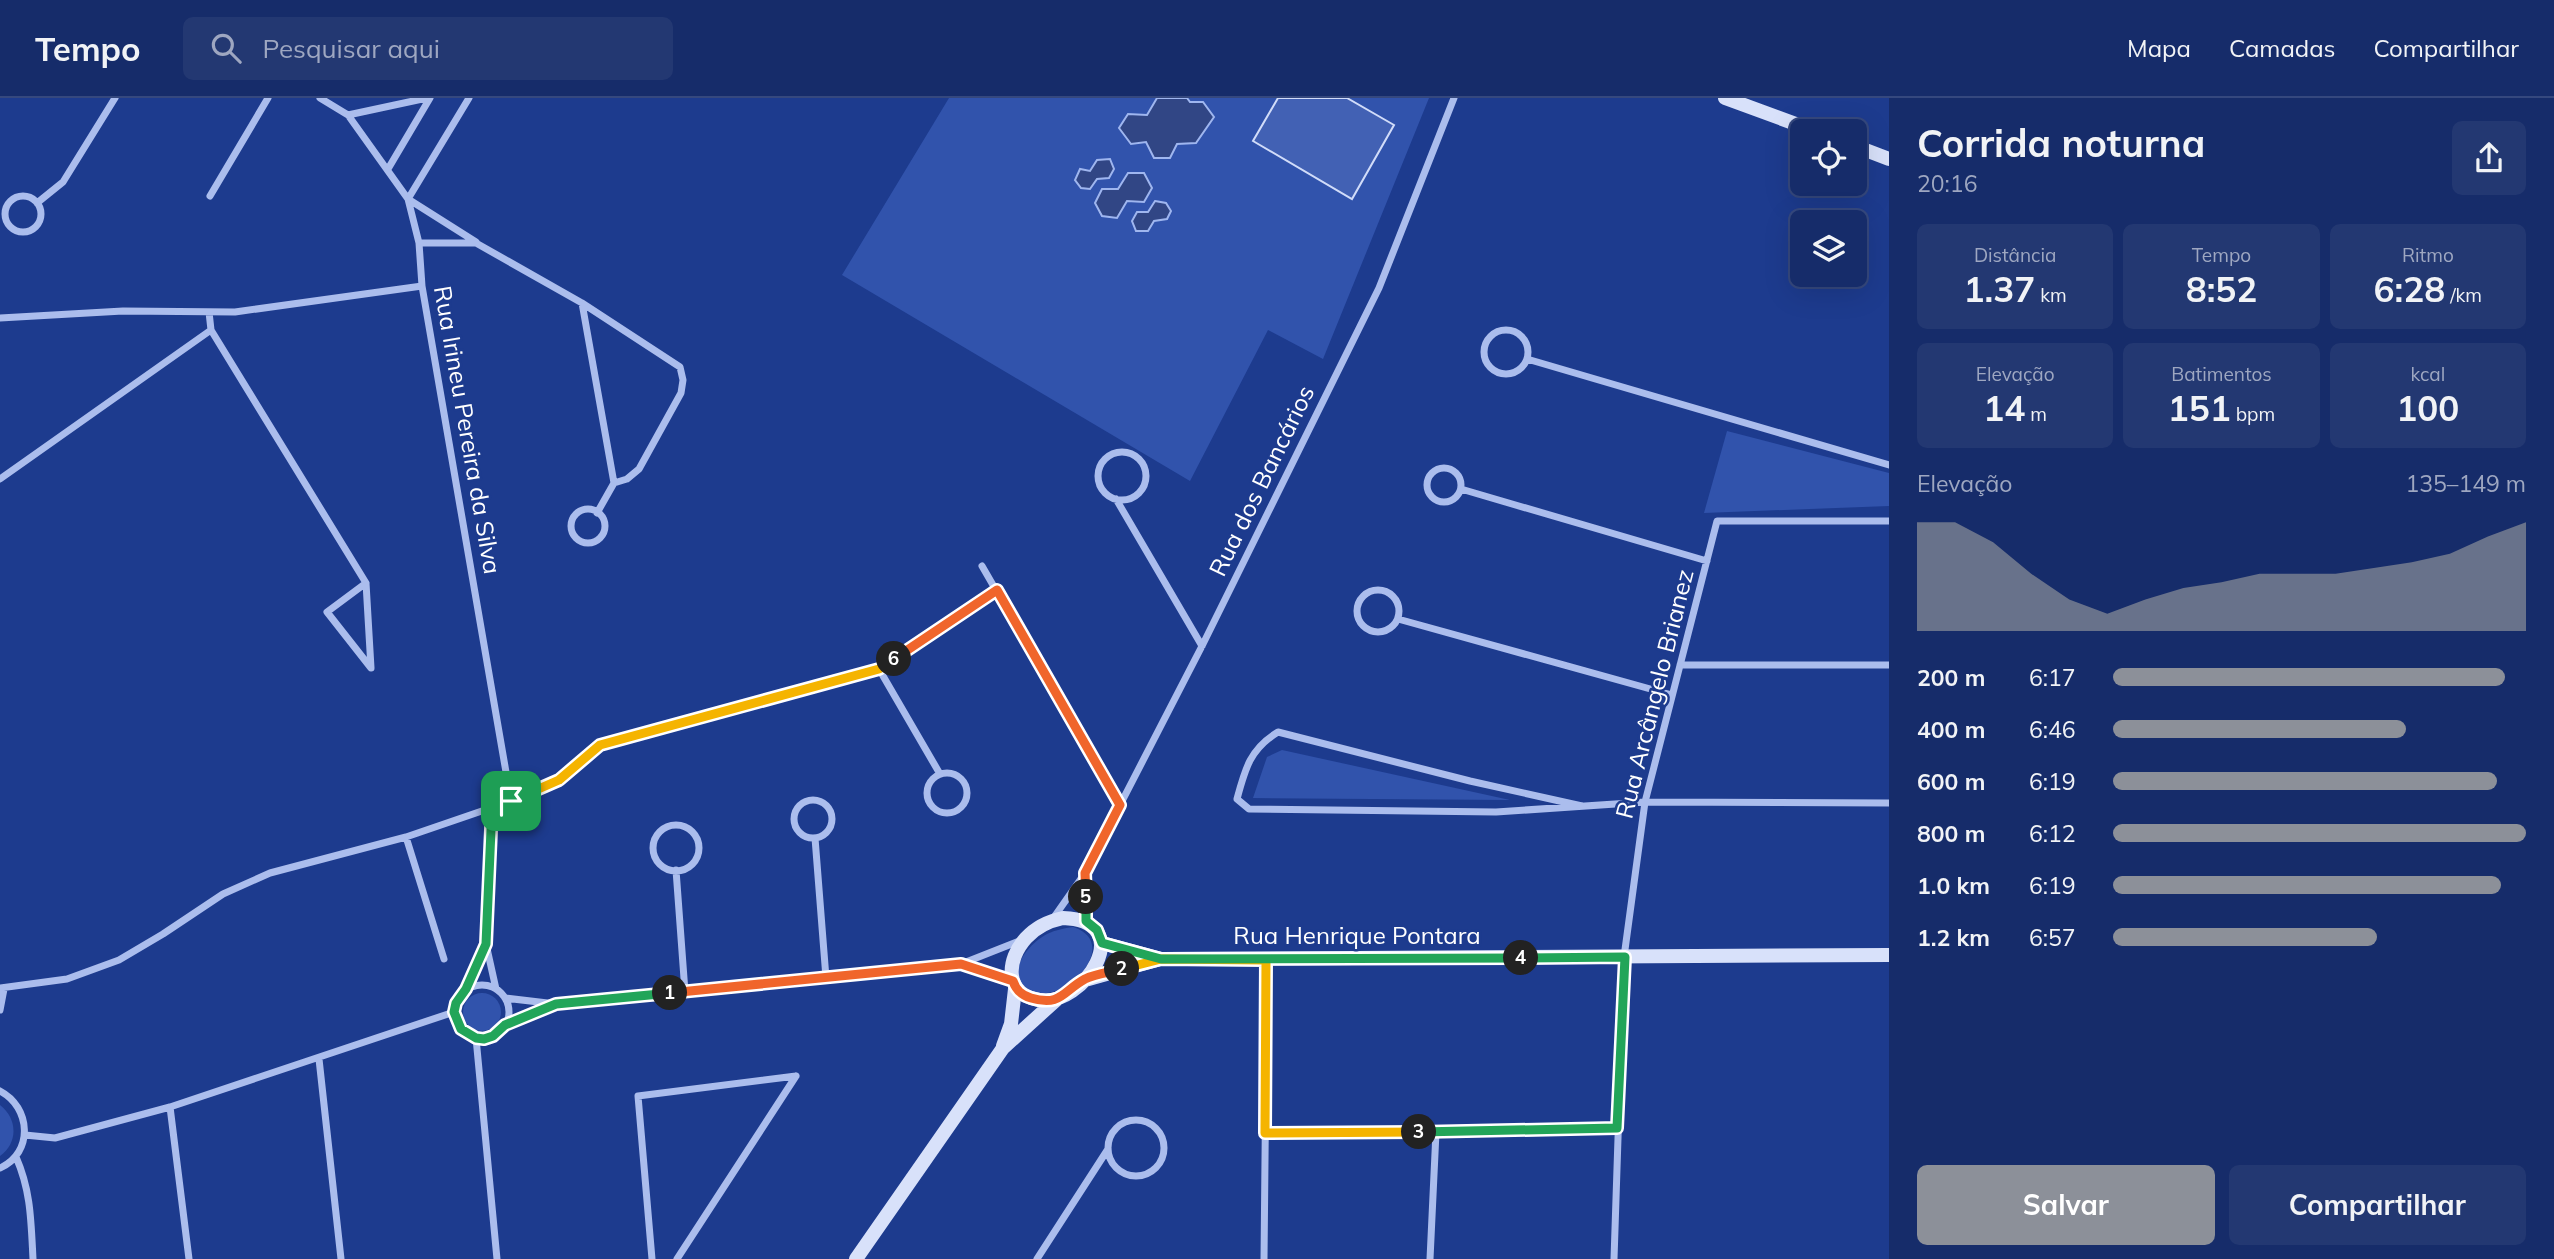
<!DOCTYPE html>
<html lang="pt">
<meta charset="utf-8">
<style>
body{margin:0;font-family:Mulish,sans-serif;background:#233872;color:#f1f3f6;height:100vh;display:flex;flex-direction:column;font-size:26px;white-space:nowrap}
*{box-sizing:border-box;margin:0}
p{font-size:23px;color:#9ea7c1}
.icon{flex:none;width:38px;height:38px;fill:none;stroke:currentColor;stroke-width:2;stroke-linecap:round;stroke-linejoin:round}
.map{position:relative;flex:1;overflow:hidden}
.side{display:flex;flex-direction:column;background:#162c6a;width:665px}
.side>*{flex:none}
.tools{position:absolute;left:1790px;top:21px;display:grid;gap:14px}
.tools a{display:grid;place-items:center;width:77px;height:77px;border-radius:10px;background:#162c6a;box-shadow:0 7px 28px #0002,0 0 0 2px #35487e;font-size:35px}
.pin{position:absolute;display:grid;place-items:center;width:60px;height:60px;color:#fff;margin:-30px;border-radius:14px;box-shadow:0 4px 10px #0006}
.km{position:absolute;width:35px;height:35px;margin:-18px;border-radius:50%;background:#222;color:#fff;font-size:19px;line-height:35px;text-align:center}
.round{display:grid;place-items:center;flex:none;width:74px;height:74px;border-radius:10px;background:#233872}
.head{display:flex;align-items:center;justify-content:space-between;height:119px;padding:0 28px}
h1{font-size:38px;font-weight:700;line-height:52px}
.stats{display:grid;grid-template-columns:repeat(3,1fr);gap:10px;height:119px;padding:7px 28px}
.stats div{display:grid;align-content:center;border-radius:10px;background:#233872;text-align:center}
.stats b{font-size:35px;font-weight:700}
.stats small{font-size:19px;font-weight:400}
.stats p{font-size:19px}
.chart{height:196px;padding:14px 28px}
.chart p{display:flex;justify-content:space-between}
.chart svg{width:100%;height:126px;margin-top:7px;fill:#8c9099;opacity:.7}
.cta{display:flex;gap:14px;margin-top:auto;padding:14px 28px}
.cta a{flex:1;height:80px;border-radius:10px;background:#8c9099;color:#fff;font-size:28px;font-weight:700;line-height:80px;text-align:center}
.cta a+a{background:#233872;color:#f1f3f6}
ul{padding:0 28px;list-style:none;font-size:23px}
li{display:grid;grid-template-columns:112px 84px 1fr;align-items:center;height:52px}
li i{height:18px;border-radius:9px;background:#8c9099}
header{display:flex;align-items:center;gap:42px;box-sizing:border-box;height:98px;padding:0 35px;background:#162c6a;border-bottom:2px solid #35487e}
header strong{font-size:33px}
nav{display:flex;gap:38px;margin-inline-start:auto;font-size:24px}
.search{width:490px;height:63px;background:#233872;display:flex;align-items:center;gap:18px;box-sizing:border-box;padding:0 24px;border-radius:10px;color:#9ea7c1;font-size:26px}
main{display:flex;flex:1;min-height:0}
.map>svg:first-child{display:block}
.green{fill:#3153ac}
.water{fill:#314685;stroke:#9fb6ef;stroke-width:2}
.building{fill:#4261b4;stroke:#d1dcf9;stroke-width:2}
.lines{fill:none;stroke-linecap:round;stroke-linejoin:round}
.street{stroke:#abbded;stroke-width:7}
.secondary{stroke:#d8e1fa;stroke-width:14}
.split-1-casing{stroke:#fff;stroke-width:14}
.split-2-casing{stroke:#fff;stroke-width:14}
.split-3-casing{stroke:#fff;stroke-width:14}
.split-4-casing{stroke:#fff;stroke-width:14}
.split-5-casing{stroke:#fff;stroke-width:14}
.split-6-casing{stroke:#fff;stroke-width:14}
.split-7-casing{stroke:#fff;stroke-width:14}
.split-1{stroke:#22a559;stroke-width:9}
.split-2{stroke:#f0652b;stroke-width:9}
.split-3{stroke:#f5b400;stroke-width:9}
.split-4{stroke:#22a559;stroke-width:9}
.split-5{stroke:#22a559;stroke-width:9}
.split-6{stroke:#f0652b;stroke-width:9}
.split-7{stroke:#f5b400;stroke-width:9}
.labels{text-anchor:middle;stroke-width:5;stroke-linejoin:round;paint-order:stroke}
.street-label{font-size:24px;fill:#fff;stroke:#1d3b8e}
</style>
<header>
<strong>Tempo</strong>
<div class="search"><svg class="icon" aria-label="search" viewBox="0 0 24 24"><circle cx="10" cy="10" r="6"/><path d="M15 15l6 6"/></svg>Pesquisar aqui</div>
<nav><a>Mapa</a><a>Camadas</a><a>Compartilhar</a></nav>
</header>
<main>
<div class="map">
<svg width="1889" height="1161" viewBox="0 0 1889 1161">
<rect width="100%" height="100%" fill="#1d3b8e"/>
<!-- green -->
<path class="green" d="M 949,0 L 1429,0 L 1323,261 L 1268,232 L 1190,383 L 842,177 Z
M 1727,333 L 1889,375 L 1889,408 L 1704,415 Z
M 1282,652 L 1510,702 L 1253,700 L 1267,659 Z
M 1073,829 C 1123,845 1064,908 1032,893 C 1002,879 1026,847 1047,836 C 1056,832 1064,830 1073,829 Z
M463 914a19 19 0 1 1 38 0a19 19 0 1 1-38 0Z
M 0,1007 C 18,1021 18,1045 0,1058 Z"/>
<!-- water -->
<path class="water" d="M 1157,0 L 1187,0 L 1190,4 L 1203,4 L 1214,19 L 1196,45 L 1177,46 L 1170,60 L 1154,60 L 1146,44 L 1131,46 L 1119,30 L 1128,16 L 1147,17 Z
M 1110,61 L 1114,71 L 1109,80 L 1097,81 L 1090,91 L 1081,90 L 1075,82 L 1080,71 L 1090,73 L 1097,62 Z
M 1128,75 L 1144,75 L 1152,90 L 1144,104 L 1127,103 L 1117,120 L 1102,118 L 1095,105 L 1102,91 L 1118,91 Z
M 1155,103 L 1166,105 L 1171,113 L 1167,121 L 1154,123 L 1148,133 L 1136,133 L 1132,123 L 1137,114 L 1148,114 Z"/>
<!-- building -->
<path class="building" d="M 1278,0 L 1347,0 L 1394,27 L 1352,101 L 1253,43 Z"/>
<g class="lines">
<!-- street -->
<path class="street" d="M 320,0 L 348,17 L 408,101 L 419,145 L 422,188 L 511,703
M 469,0 L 408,101 L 476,144
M 348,17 L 427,0
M 388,71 L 430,0
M5 116a18 18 0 1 1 36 0a18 18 0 1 1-36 0Z
M 210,98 L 268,0
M 37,105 L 63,84 L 115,0
M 419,145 L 476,145 L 582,205 L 680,269 L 683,282 L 681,295 L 639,371 L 627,381 L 614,385 L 597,415
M 582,205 L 614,385
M 209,214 L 211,232 L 366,485
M 0,220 L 123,213 L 235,214 L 422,188
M1484 254a22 22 0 1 1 44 0a22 22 0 1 1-44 0Z
M 1527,261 L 1889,367
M1098 378a24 24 0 1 1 48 0a24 24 0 1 1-48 0Z
M1427 387a17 17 0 1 1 34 0a17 17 0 1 1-34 0Z
M 0,381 L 211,232
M 1461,391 L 1707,463
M 1116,401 L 1202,548
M571 428a17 17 0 1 1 34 0a17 17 0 1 1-34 0Z
M 982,468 L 1120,707
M 366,485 L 371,570 L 327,514 Z
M1357 513a21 21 0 1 1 42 0a21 21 0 1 1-42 0Z
M 1398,521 L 1672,597
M 1680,567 L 1889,567
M 879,571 L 940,676
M927 695a20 20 0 1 1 40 0a20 20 0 1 1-40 0Z
M794 721a19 19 0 1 1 38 0a19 19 0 1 1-38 0Z
M 1582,708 L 1470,683 L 1278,634 C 1250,651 1245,671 1237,701 L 1249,711 L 1496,714 L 1645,704 L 1889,705
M 492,709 L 486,846 L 496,891
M653 750a23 23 0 1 1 46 0a23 23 0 1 1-46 0Z
M 406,739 L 444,861
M 815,740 L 826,880
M 676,772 L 685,894
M 1085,776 L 1086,823
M 1052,822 L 1085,775 L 1202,548 L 1379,190 L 1454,0
M 961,866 L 1013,883
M455 914a27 27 0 1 1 54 0a27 27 0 1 1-54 0Z
M 0,890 L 67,881 L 119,862 L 163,836 L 223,796 L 270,775 L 406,739 L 511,703 L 559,682 L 600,647 L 879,571 L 997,492
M 466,891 L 486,847
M 505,900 L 556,906 L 961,866 L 1022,842
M 0,912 L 4,891
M 505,927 L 555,906
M 476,940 L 497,1161
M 319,961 L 341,1161
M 0,993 C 31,1009 34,1055 0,1070
M 170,1009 L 189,1161
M1108 1050a28 28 0 1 1 56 0a28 28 0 1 1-56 0Z
M 1265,1035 L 1617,1030
M 25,1037 L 55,1040 L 170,1009 L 454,914
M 16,1059 C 31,1093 31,1123 33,1161
M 652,1161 L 638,998 L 796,978
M 677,1161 L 796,978
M 1037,1161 L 1108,1051
M 1264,1161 L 1267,862
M 1430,1161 L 1436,1034
M 1614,1161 L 1624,859 L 1645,704 L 1717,423 L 1889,423"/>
<!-- secondary -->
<path class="secondary" d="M 1725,0 L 1815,33
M 1855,48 L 1889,61
M 1063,820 C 1140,823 1083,910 1039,902 C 1004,896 1006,862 1026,840 C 1036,829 1049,823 1063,820 Z
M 1102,845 L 1161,861 L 1889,857
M 1085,882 L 1160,861
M 1003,948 L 1011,926 L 1015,891
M 856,1161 L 1003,950 L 1056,902"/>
</g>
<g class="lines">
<!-- split-1 casing -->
<g class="split-1-casing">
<path id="split-1" d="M 511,703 L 492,709 L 486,846 L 466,891 L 456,905 L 454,914 L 461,931 L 476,940 L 484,941 L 493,938 L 505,927 L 556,906 L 670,895"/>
</g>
<!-- split-2 casing -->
<g class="split-2-casing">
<path id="split-2" d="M 670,895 L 961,866 L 1013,883 C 1016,892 1021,897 1031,900 C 1061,909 1063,893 1085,881 C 1095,876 1111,874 1122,871"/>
</g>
<!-- split-3 casing -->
<g class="split-3-casing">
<path id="split-3" d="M 1122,871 L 1161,861 L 1266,862 L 1265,1035 L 1419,1034"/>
</g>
<!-- split-4 casing -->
<g class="split-4-casing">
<path id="split-4" d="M 1419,1034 L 1617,1030 L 1625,859 L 1521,860"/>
</g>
<!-- split-5 casing -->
<g class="split-5-casing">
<path id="split-5" d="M 1086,799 L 1086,823 L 1097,832 L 1102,845 L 1161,861 L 1521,860"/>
</g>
<!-- split-6 casing -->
<g class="split-6-casing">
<path id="split-6" d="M 894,561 L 997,492 L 1120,707 L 1085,775 L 1086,799"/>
</g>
<!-- split-7 casing -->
<g class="split-7-casing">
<path id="split-7" d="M 511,703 L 559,682 L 600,647 L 879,571 L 894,561"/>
</g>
<!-- split-1 -->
<use href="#split-1" class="split-1"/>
<!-- split-2 -->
<use href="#split-2" class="split-2"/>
<!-- split-3 -->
<use href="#split-3" class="split-3"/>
<!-- split-4 -->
<use href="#split-4" class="split-4"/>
<!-- split-5 -->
<use href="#split-5" class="split-5"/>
<!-- split-6 -->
<use href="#split-6" class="split-6"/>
<!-- split-7 -->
<use href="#split-7" class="split-7"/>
</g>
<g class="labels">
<!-- street labels -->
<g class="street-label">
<text transform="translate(467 332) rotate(80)" y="8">Rua Irineu Pereira da Silva</text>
<text transform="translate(1262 383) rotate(-64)" y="8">Rua dos Bancários</text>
<text transform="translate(1655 596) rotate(-76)" y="8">Rua Arcângelo Brianez</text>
<text x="1357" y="846">Rua Henrique Pontara</text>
</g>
</g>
</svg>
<div class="tools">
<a><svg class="icon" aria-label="locate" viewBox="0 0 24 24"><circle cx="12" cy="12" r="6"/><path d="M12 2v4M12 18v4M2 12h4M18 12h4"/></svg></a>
<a><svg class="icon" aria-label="layers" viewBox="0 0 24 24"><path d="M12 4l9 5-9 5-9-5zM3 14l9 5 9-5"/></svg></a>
</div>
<div class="pin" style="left:511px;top:703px;background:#1e9e55"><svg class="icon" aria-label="arrive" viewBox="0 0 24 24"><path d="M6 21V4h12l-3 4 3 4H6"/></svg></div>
<b class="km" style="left:670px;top:895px">1</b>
<b class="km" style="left:1122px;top:871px">2</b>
<b class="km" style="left:1419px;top:1034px">3</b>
<b class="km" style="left:1521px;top:860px">4</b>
<b class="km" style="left:1086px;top:799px">5</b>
<b class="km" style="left:894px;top:561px">6</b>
</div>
<section class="side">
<div class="head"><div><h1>Corrida noturna</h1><p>20:16</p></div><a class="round"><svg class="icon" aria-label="share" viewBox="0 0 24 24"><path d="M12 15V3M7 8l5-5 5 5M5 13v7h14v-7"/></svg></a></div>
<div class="stats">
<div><p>Distância</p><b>1.37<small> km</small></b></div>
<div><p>Tempo</p><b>8:52</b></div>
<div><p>Ritmo</p><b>6:28<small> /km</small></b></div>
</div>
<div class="stats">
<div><p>Elevação</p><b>14<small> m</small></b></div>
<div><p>Batimentos</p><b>151<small> bpm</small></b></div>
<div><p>kcal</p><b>100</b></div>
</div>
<div class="chart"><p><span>Elevação</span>135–149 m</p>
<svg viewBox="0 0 160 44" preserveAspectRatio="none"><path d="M0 44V6L10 6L20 13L30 24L40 33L50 38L60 33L70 29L80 27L90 24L100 24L110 24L120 22L130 20L140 17L150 11L160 6V44z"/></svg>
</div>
<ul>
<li><b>200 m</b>6:17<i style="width:95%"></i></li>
<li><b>400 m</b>6:46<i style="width:71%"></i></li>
<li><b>600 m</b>6:19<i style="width:93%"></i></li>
<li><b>800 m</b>6:12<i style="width:100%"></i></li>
<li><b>1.0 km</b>6:19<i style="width:94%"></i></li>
<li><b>1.2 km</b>6:57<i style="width:64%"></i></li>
</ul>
<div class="cta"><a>Salvar</a><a>Compartilhar</a></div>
</section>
</main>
